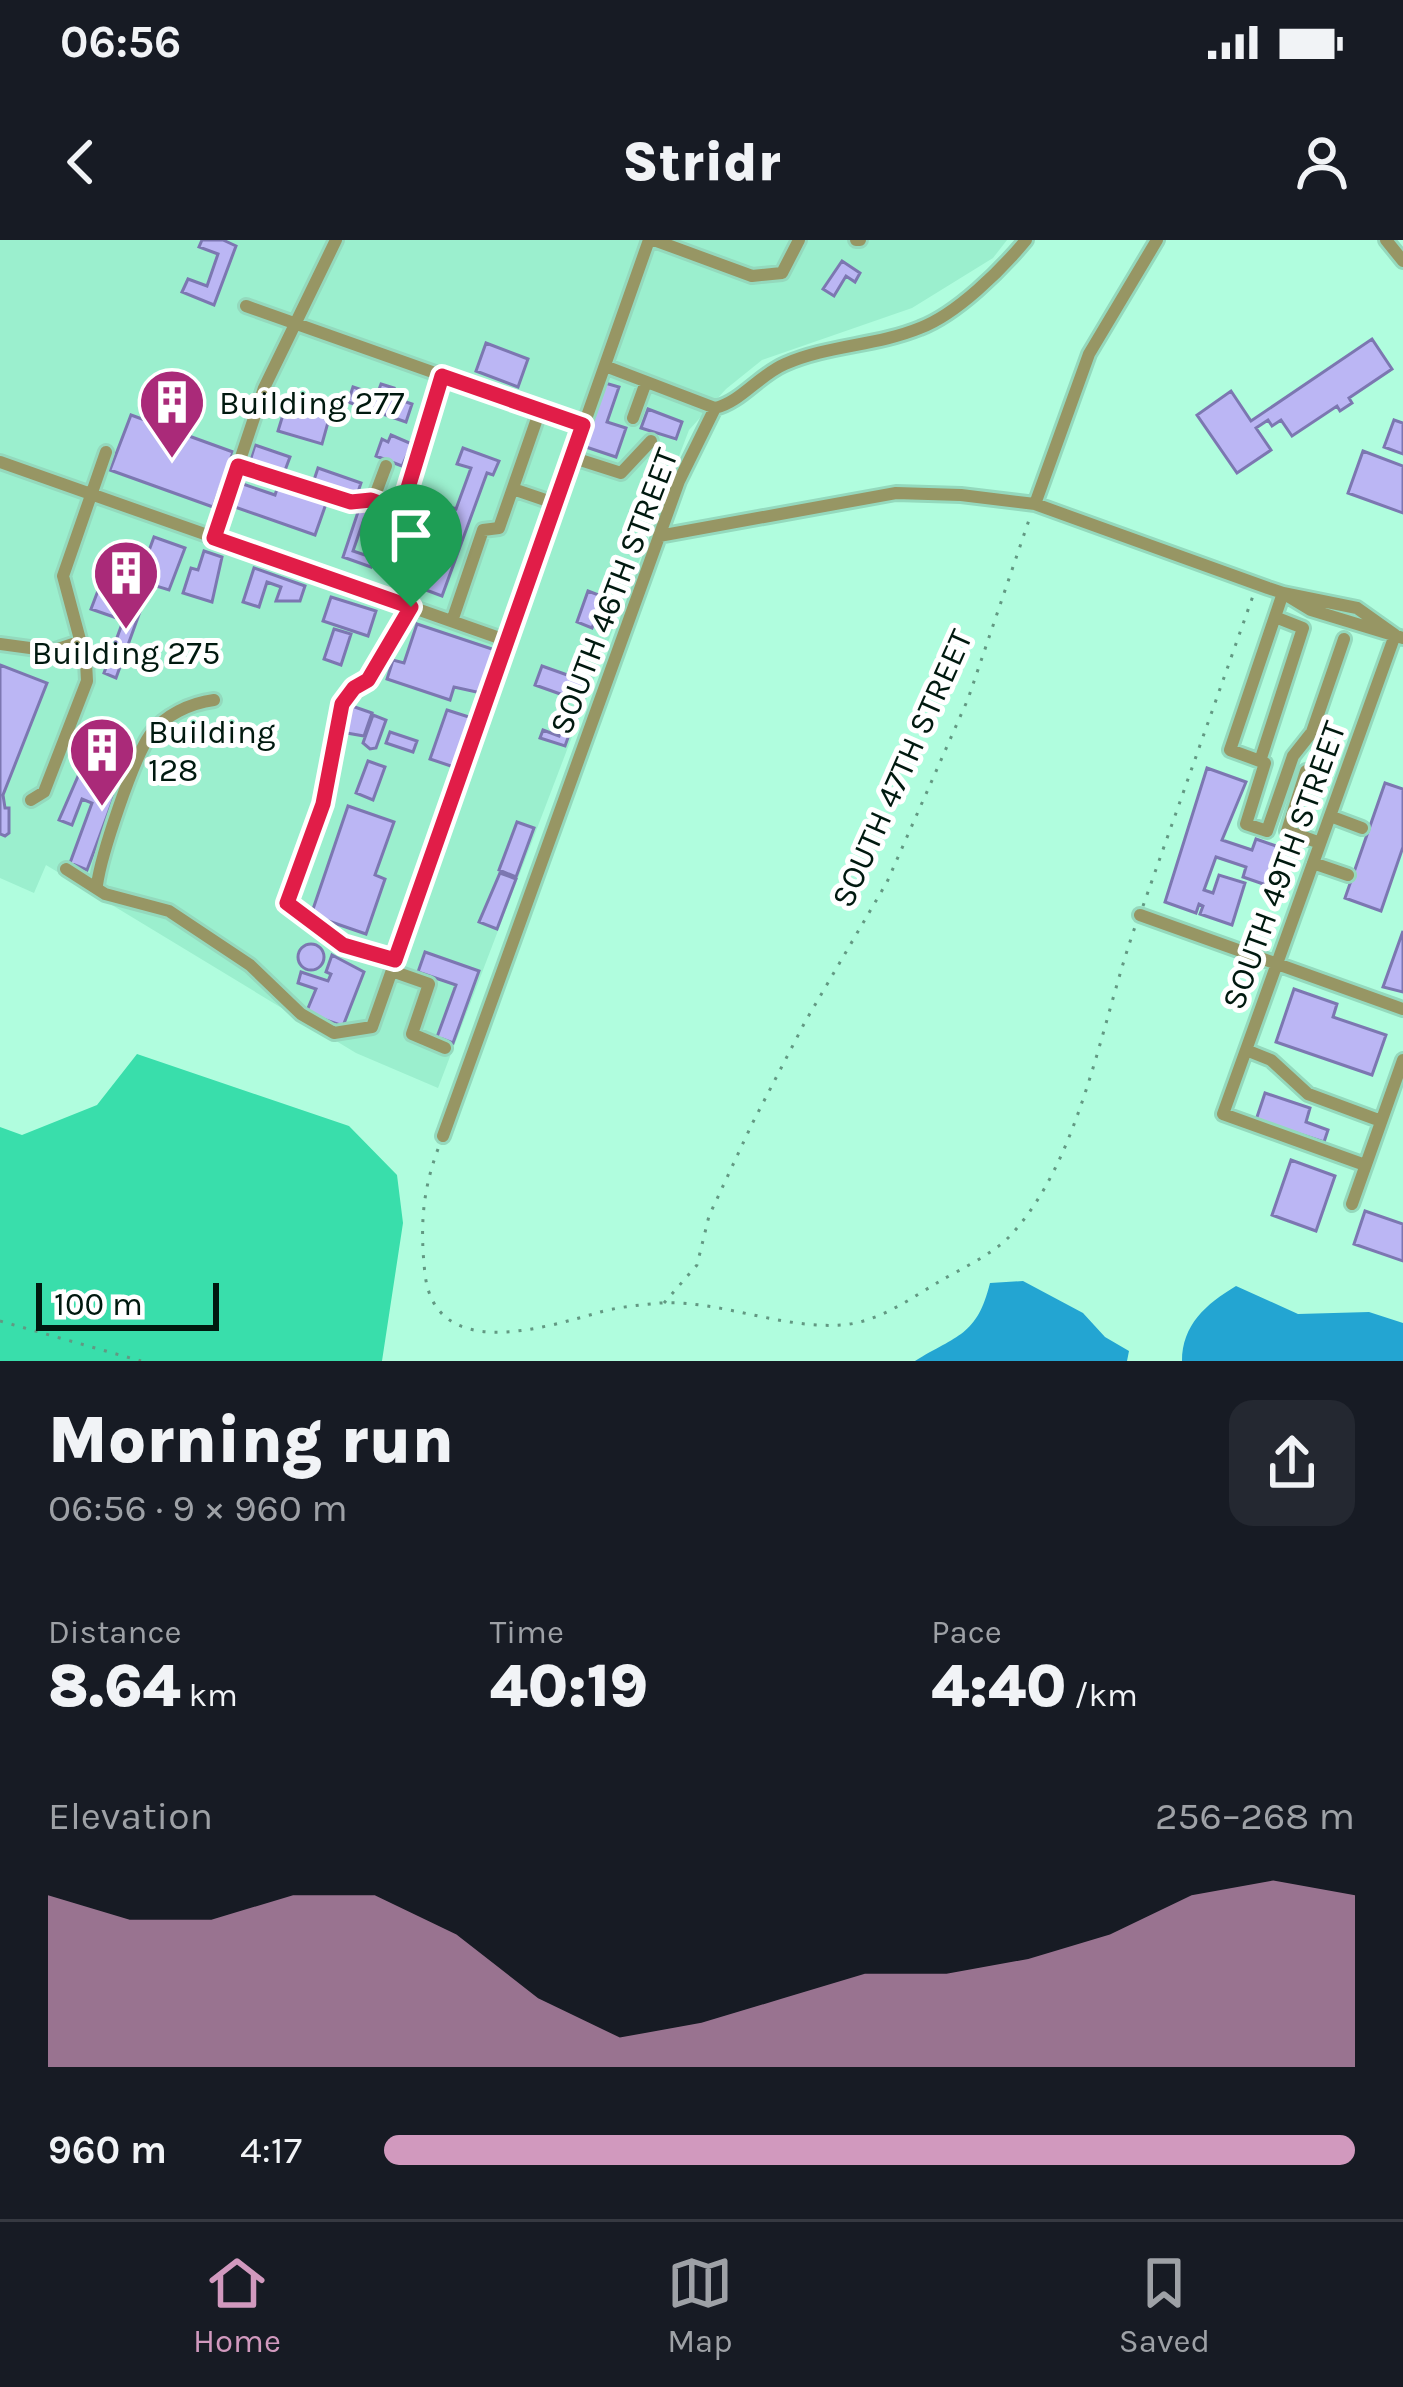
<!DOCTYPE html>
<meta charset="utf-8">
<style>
body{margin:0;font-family:Karla,sans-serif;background:#242831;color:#f1f3f6;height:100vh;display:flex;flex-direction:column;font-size:45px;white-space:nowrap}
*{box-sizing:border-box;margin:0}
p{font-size:39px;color:#9ea1a6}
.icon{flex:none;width:66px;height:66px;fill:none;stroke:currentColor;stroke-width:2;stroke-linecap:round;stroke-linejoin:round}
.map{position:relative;height:1121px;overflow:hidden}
.sheet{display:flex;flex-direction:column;background:#171b24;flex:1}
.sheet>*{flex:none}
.scale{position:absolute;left:36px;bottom:30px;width:183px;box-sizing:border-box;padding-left:12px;border:6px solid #00190f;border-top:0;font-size:33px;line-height:42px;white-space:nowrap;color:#00190f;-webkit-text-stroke:9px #fff;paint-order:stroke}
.pin{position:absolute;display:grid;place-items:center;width:102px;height:102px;color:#fff;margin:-123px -51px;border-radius:50% 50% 50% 0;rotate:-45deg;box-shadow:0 0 12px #0007}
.pin .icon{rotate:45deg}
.round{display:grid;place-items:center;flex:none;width:126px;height:126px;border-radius:24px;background:#242831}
.head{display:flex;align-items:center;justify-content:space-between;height:204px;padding:0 48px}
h1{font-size:66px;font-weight:800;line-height:90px}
.metrics{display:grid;grid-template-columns:repeat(3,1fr);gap:18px;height:204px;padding:12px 48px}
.metrics div{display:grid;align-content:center}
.metrics b{font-size:60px;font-weight:800}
.metrics small{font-size:33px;font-weight:400}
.metrics p{font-size:33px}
.chart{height:336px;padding:24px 48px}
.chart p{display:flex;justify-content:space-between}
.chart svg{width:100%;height:216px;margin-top:12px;fill:#d199be;opacity:.7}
ul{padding:0 48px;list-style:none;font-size:39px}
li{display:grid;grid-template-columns:192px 144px 1fr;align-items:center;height:90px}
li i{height:30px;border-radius:15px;background:#d199be}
.status{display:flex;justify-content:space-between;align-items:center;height:84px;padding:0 60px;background:#171b24;direction:ltr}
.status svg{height:33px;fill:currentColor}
header{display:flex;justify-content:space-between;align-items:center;height:156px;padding:0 48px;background:#171b24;font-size:54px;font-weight:800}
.tab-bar{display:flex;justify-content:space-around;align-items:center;height:168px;border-top:3px solid #363941;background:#171b24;font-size:33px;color:#9ea1a6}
.tab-bar a{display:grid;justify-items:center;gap:6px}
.tab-bar .current{color:#d199be}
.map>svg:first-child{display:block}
.built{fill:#9befce}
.green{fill:#39deab}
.water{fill:#23a5d2}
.building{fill:#bbb6f4;stroke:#7c77b1;stroke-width:3}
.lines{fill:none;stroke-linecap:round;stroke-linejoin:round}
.minor-casing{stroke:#94d9bd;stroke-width:18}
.path{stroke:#629882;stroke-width:3;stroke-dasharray:3 9;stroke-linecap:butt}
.minor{stroke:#979664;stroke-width:12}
.route-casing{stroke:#fff;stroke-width:24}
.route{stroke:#e11d48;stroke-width:15}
.labels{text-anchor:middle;stroke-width:10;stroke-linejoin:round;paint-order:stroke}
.poi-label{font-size:33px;fill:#00190f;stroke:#fff;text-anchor:start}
.street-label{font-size:33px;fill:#00190f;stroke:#fff}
</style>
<div class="status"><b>06:56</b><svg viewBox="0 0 49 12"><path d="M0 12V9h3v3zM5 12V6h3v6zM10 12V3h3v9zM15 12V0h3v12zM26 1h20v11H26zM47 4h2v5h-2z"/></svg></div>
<header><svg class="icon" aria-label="back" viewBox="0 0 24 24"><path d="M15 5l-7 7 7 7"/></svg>Stridr<svg class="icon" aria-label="person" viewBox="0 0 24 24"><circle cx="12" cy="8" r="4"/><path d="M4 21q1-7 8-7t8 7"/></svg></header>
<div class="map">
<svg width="1403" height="1121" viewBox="0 0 1403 1121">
<rect width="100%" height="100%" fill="#b0fdde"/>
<!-- built -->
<path class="built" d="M 0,0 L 1007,0 L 993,18 L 912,68 L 762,120 L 726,149 L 689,190 L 438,848 L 356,813 L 46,625 L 34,653 L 0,638 Z"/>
<!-- green -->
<path class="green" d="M 137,814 L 349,886 L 397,935 L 403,983 L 382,1121 L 0,1121 L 0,887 L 22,895 L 97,865 Z"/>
<!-- water -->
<path class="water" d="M 1023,1041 L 1083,1073 L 1105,1097 L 1129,1111 L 1127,1121 L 915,1121 C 957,1095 977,1096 990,1043 Z
M 1236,1046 L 1298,1074 L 1369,1072 L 1403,1083 L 1403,1121 L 1182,1121 C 1182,1085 1206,1064 1236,1046 Z"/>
<!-- building -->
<path class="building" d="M 202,0 L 223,0 L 236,6 L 214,65 L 182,52 L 188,39 L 207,46 L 218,14 L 199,7 Z
M 842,21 L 860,33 L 855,42 L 846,36 L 834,56 L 823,49 Z
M 1372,99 L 1392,129 L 1349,158 L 1352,163 L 1340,171 L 1337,166 L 1292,196 L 1281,180 L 1272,186 L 1268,180 L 1256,188 L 1271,210 L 1237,233 L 1197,175 L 1231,151 L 1251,181 Z
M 486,103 L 528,119 L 518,147 L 476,131 Z
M 605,143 L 619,147 L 607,182 L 626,188 L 616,217 L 583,206 Z
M 381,144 L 394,148 L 391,157 L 412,164 L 406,182 L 348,162 L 353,147 L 377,155 Z
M 289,155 L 332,168 L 322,204 L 278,191 Z
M 648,169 L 682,182 L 676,199 L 641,188 Z
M 131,175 L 233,212 L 213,267 L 110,230 Z
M 1394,180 L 1403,183 L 1403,214 L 1384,207 Z
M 391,195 L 412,204 L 402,226 L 376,216 L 382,199 L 388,202 Z
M 255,205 L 290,217 L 284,233 L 250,221 Z
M 463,208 L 499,221 L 493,235 L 487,233 L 442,356 L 418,347 L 428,319 L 436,322 L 447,289 L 443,283 L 409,271 L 415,254 L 456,269 L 471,228 L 457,224 Z
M 1363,211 L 1403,226 L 1403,273 L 1348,253 Z
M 318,228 L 361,243 L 356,258 L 313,243 Z
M 240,243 L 275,255 L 279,243 L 327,261 L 315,295 L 232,266 Z
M 361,263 L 394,279 L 391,288 L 364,279 L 353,311 L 374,318 L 371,327 L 343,317 Z
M 412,284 L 424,288 L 406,341 L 395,337 Z
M 154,297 L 185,308 L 169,350 L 150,344 L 116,438 L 104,433 Z
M 115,306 L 138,315 L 114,377 L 91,369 Z
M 204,311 L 222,317 L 212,362 L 183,353 L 191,328 L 198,330 Z
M 254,328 L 305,346 L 300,361 L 276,361 L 281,347 L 267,342 L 259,367 L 243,362 Z
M 588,351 L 604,357 L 592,388 L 577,382 Z
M 331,357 L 376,371 L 368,396 L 323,381 Z
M 417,384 L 495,410 L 481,453 L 454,447 L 450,460 L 387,439 L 393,420 L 404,423 Z
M 334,389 L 351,394 L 341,425 L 324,419 Z
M 0,425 L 47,443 L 3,555 L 5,568 L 9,568 L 9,593 L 5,596 L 0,594 Z
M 542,426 L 587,442 L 580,461 L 535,445 Z
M 349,465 L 372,473 L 364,496 L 341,492 Z
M 447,470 L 472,478 L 454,527 L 430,519 Z
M 373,475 L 386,480 L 376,508 L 370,509 L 363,503 Z
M 564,481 L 573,484 L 565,506 L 540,498 L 543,490 L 559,496 Z
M 390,492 L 417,501 L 413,512 L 386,503 Z
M 89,511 L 126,525 L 87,630 L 70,623 L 92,563 L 82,559 L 72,585 L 59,580 Z
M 368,521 L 385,527 L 373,560 L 356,553 Z
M 1207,528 L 1246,542 L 1222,600 L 1252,610 L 1256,599 L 1282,608 L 1269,646 L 1243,637 L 1246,627 L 1216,617 L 1204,650 L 1213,653 L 1219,635 L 1245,643 L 1232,685 L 1200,674 L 1203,666 L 1199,664 L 1196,673 L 1165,662 Z
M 1385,543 L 1403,549 L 1403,607 L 1381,671 L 1345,658 Z
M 348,566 L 394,582 L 375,635 L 385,639 L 366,694 L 311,675 Z
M 517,582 L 534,588 L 516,637 L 499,630 Z
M 500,633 L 516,639 L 497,689 L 479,682 Z
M 1403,691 L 1403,752 L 1383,747 Z
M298 717a13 13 0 1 1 26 0a13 13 0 1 1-26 0Z
M 425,712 L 479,731 L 453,803 L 437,797 L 456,745 L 418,732 Z
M 332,715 L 364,732 L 343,786 L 306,773 L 316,749 L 298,743 L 301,732 L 328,741 L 331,734 L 326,732 Z
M 1294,749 L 1337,764 L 1333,777 L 1386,795 L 1372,835 L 1276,802 Z
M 1265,853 L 1310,868 L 1306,882 L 1328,890 L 1324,902 L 1256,880 Z
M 1291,920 L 1335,936 L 1316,991 L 1272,975 Z
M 1365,971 L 1403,984 L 1403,1021 L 1354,1004 Z"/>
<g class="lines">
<!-- minor casing -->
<g class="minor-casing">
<path id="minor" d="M 654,0 L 752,36 L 782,33 L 799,0
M 856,0 L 860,0
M 1386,0 L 1403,21
M 246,66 L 582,185
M 605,126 L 715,168
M 633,178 L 646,142
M 571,217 L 621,233 L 651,201
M 0,222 L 505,400
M 238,226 L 351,263 L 374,258 L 386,226
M 513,249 L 554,263
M 371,260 L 401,271 L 442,136
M 1035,264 L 1089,114 L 1157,0
M 659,296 L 896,253 L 961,255 L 1035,264 L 1268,348 L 1283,353 L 1230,510 L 1260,521
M 214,298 L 264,148 L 336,0
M 1275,377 L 1303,388 L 1260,521 L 1265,523 L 1246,584 L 1267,591 L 1293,516 L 1312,492 L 1344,399
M 452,381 L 483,290 L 499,288 L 540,170
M 1395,395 L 1357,368 L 1283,353 L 1311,370 L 1403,398
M 0,404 L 52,411 L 79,402
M 1306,531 L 1287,591 L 1320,603
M 31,560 L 44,552 L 87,441 L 86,422 L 63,336 L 106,212
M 1330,576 L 1362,588
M 1313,623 L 1348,635
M 66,629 L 105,654 L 169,671 L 250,725 L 301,774 L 334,793 L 372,787 L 649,0
M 97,645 C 101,615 133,519 150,495 C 164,475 191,463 214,460
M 1140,675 L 1403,769
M 395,720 L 343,705 L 287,663 L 323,564 L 342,464 L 368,440 L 411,367
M 392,731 L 429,744 L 412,794 L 445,808
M 1246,810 L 1271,820 L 1308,854 L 1381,881
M 443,896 L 679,241 L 715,168 C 741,162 759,135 785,124 C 828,105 876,106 920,88 C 957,74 1001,30 1026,0
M 1365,925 L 1223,874 L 1395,395
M 1352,964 L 1403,820"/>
</g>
<!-- path -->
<path class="path" d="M 1143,666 L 1254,353
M 438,909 C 422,952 420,988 425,1034 C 435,1121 540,1089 597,1073 C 616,1067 640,1065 660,1063 C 720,1060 781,1089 841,1085 C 877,1083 910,1059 940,1041 C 961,1029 991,1015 1009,997 C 1081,921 1101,783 1135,687
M 664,1063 L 697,1025 L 709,976 L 752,884 L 805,782 L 887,642 L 968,459 L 1030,277
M 0,1081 L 141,1121"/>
<!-- minor -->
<use href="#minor" class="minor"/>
</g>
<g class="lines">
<!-- route casing -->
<g class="route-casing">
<path id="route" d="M 442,136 L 583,185 L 395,720 L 343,705 L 287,663 L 323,564 L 342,464 L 354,448 L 368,440 L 411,367 L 214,298 L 238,226 L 351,262 L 371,260 L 401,271 Z"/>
</g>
<!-- route -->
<use href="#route" class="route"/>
</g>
<!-- icons -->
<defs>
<g id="building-pin" transform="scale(3.45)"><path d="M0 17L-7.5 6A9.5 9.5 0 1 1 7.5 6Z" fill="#aa2a79" stroke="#fff"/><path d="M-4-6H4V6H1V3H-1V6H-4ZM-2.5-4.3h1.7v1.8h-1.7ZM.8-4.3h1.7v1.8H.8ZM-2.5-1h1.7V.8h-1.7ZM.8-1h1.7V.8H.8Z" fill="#fff"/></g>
</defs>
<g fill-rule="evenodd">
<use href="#building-pin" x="172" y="162"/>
<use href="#building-pin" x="126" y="333"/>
<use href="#building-pin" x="102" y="510"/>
</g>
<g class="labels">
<!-- poi labels -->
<g class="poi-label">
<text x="219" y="174">Building 277</text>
<text x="126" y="424" text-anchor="middle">Building 275</text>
<text x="148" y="503">Building<tspan x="148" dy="38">128</tspan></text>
</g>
<!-- street labels -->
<g class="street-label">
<text transform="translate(613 351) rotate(-69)" y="12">SOUTH 46TH STREET</text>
<text transform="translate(901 528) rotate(-66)" y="12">SOUTH 47TH STREET</text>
<text transform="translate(1283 625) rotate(-70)" y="12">SOUTH 49TH STREET</text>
</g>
</g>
</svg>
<div class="scale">100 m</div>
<div class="pin" style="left:411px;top:367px;background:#1e9e55"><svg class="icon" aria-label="arrive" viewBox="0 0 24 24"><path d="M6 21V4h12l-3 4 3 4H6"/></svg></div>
</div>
<section class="sheet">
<div class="head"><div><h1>Morning run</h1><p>06:56 · 9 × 960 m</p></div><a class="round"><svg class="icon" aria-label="share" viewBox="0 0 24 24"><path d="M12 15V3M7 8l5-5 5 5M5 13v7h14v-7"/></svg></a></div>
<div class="metrics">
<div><p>Distance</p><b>8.64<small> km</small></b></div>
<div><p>Time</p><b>40:19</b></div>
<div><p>Pace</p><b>4:40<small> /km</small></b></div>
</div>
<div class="chart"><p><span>Elevation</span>256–268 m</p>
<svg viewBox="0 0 160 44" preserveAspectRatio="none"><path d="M0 44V9L10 14L20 14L30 9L40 9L50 17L60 30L70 38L80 35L90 30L100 25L110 25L120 22L130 17L140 9L150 6L160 9V44z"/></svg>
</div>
<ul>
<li><b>960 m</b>4:17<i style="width:100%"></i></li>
</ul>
</section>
<nav class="tab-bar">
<a class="current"><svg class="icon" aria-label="home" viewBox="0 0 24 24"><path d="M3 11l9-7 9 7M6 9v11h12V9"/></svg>Home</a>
<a><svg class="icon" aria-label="map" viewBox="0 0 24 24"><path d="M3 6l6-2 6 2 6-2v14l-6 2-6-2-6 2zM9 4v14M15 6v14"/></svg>Map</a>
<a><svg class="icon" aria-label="saved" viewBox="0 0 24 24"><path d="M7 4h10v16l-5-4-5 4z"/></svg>Saved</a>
</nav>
